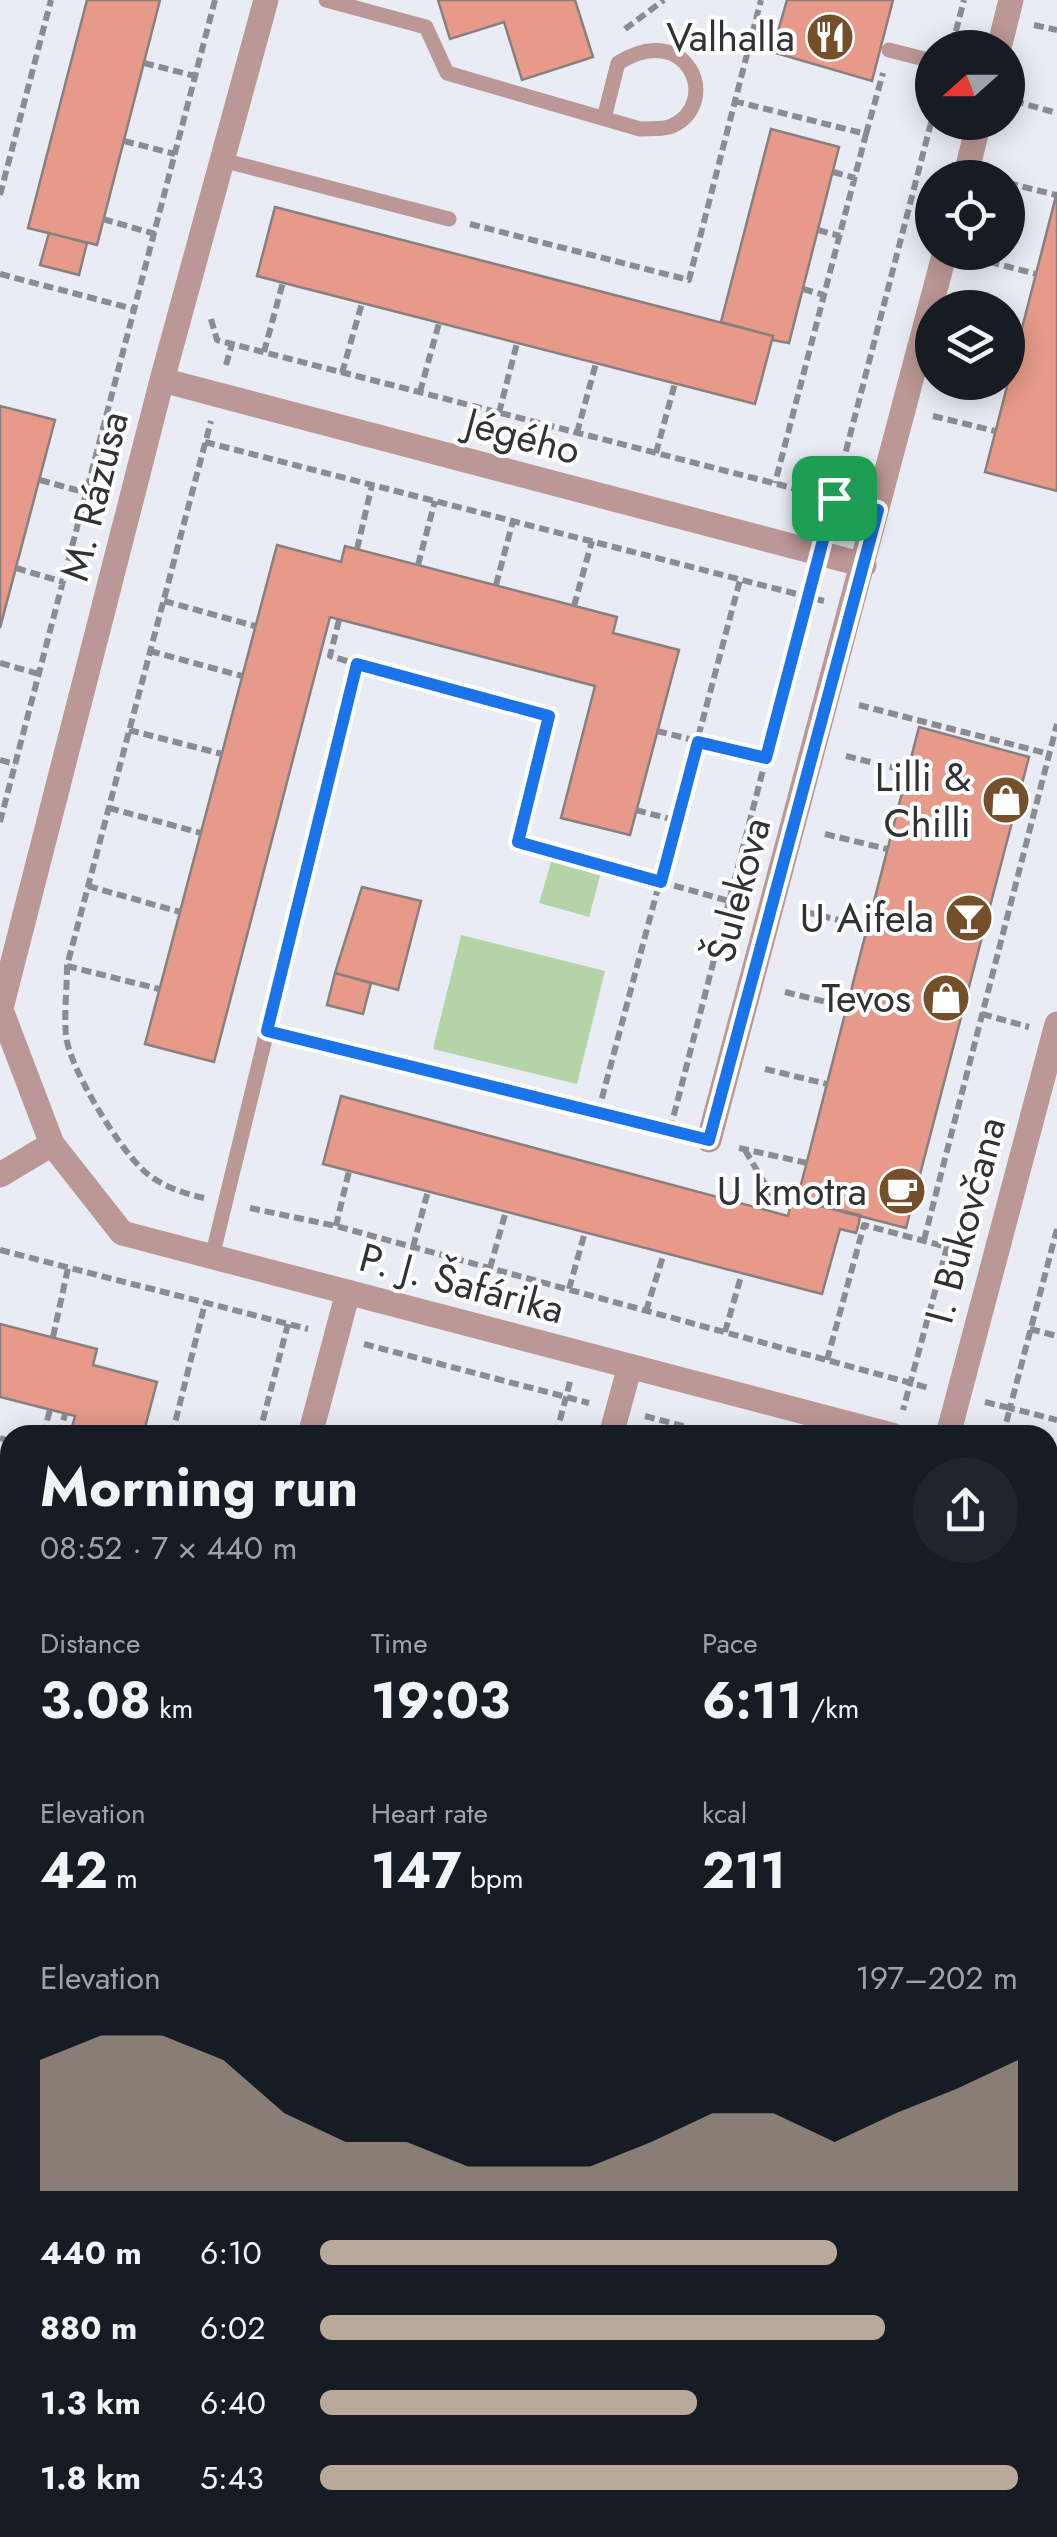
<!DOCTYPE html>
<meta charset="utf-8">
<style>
body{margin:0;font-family:Jost,sans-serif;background:#20242c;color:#f1f3f6;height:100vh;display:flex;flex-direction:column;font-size:38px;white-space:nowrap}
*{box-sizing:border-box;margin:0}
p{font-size:32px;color:#9ea1a6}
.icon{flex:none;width:55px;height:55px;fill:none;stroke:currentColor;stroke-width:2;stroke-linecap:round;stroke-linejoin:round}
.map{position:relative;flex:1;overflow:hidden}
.details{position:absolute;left:0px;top:1425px;width:1058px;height:1112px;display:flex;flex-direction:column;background:#171b24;border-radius:30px 30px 0 0;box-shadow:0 5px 25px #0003}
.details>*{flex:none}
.needle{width:65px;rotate:249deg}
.buttons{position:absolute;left:915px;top:30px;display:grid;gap:20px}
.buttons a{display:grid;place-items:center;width:110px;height:110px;border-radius:50%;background:#171b24;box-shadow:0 5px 25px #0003;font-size:50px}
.pin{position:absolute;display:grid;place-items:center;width:85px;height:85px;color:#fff;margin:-42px;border-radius:20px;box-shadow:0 5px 15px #0006}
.round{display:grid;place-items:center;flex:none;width:105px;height:105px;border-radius:52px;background:#20242c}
.head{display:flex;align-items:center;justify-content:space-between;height:170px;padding:0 40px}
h1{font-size:55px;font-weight:700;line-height:75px}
.metrics{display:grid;grid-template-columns:repeat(3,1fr);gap:15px;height:170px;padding:10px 40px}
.metrics div{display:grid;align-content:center}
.metrics b{font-size:50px;font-weight:700}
.metrics small{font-size:28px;font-weight:400}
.metrics p{font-size:28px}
.chart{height:280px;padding:20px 40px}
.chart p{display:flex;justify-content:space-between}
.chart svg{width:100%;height:180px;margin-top:10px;fill:#b9a99a;opacity:.7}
ul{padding:0 40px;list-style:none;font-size:32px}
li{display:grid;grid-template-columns:160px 120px 1fr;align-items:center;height:75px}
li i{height:25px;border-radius:12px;background:#b9a99a}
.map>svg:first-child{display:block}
.green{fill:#b4d3a7}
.building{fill:#e79a89;stroke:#88807e;stroke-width:2.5}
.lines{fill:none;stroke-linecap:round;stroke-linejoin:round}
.path{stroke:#8a8c91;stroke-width:6;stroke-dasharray:10 5;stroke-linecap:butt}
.service{stroke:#bb9795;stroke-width:15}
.minor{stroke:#bb9795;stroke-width:25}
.route-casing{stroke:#fff;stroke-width:20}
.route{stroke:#1a73e8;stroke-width:12}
.labels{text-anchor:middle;stroke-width:8;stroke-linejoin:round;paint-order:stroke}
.poi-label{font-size:40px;fill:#313235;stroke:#fff;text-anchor:end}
.street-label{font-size:40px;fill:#313235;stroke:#fff}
</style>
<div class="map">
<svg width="1057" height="2537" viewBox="0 0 1057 2537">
<rect width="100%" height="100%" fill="#e9ecf4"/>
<!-- green -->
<path class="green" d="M 552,859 L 601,872 L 589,917 L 539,903 Z
M 461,935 L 605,971 L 577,1084 L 433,1049 Z"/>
<!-- building -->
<path class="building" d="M 87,0 L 160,0 L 97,245 L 28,228 Z
M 438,0 L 575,0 L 593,57 L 522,80 L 504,22 L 450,39 Z
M 787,0 L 893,0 L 872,81 L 772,52 Z
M 771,129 L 839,147 L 789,343 L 772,340 L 773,336 L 721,322 Z
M 1057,192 L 1057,491 L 985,472 Z
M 275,207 L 773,336 L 755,404 L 257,276 Z
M 49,233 L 87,243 L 79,275 L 40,265 Z
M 0,406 L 55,420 L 0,628 Z
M 277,545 L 341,562 L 345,546 L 617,617 L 613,633 L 679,650 L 630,835 L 561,818 L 595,686 L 330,617 L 214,1062 L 145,1044 Z
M 919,727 L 1029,757 L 906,1228 L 797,1200 Z
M 362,887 L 421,901 L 398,990 L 335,973 Z
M 335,973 L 371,983 L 363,1014 L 327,1005 Z
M 341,1096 L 788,1216 L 792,1199 L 860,1215 L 859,1223 L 856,1233 L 840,1229 L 822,1294 L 323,1164 Z
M 0,1324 L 97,1349 L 93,1365 L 157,1382 L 143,1435 L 70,1435 L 75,1416 L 0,1397 Z
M 1048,1646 L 1057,1649 L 1057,1681 L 1048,1717 Z
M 1048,1759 L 1057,1761 L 1057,1842 L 1048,1878 Z
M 0,1843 L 10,1846 L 10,1919 L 0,1917 Z
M 0,2172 L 10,2175 L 10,2248 L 0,2245 Z
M 755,2528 L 947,2528 L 948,2533 L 931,2537 L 757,2537 Z"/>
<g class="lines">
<!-- path -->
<path class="path" d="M 1034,25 L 1057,30
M 625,29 L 664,0
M 952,46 L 964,0
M 144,63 L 195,76
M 734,101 L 866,134 L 775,483
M 1014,101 L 1057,113
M 866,134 L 883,73
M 124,141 L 175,154
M 833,172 L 855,178
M 1008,183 L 1056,195
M 0,195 L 51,0
M 103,219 L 155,234
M 470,224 L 689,280 L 761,0
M 818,230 L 840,236
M 975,258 L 1036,274
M 0,274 L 134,309
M 803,289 L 824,295
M 211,319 L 217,340 L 232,344 L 847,502
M 1008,351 L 1016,353
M 264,352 L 283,282
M 226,365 L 232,344
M 342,373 L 362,303
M 420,392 L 439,323
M 499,413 L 517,343
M 933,416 L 995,431
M 577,433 L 596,363
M 205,442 L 824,601
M 656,453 L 675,383
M 40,480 L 87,493
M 827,524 L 932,119
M 357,549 L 372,485
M 418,565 L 435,501
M 16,568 L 63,582
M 496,585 L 513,521
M 164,601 L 255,626
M 574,606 L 592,541
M 339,620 L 330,656 L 357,664
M 150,651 L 242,676
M 0,663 L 39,674
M 859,705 L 1049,754
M 129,730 L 222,754
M 657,731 L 766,758
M 846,756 L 907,771
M 0,760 L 15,764
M 109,808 L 201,833
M 636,810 L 678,821
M 0,822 L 215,0
M 825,834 L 887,849
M 88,886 L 180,912
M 806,912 L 867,927
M 67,966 L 159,989
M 281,974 L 357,664 L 549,716 L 518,842 L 729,901
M 785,992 L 847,1007
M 982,1014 L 1029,1027
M 292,1037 L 683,1134
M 765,1069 L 827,1084
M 598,1113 L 740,580
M 670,1130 L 812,580
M 739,1148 L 807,1163
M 745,1150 L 775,1201 L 790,1205
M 204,1198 C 182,1193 158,1185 142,1169 C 117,1145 70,1069 66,1036 C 64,1013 67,989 67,966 L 211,421
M 250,1208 L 336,1226 L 929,1388
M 336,1226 L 349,1171
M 1057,1229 L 1010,1408 L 1057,1420
M 924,1240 L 1057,724
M 413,1247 L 428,1191
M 0,1250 L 308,1329
M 490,1268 L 506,1211
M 569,1289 L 585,1232
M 646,1311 L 664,1253
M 1030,1329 L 1057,1336
M 725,1332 L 742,1273
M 53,1337 L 68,1268
M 364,1344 L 589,1403
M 827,1360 L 864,1225 L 947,1247 L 903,1410
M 985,1402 L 1010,1408 L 1003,1435
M 645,1416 L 716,1435
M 43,1435 L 50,1410
M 60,1435 L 65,1414
M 172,1435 L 205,1303
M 259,1435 L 288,1324
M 556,1435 L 571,1378
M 0,1438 L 10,1441
M 1048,1524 L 1057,1527
M 0,1549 L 10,1511
M 0,1567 L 10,1570
M 0,1798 L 10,1801
M 0,1989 L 10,1992
M 0,2095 L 10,2098
M 9,2175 L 10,2172
M 0,2283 L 10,2286
M 270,2537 L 273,2528"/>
<!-- service -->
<path class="service" d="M 326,0 L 426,27 L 447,73 L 640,129 C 649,128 664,130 672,126 C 722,103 688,19 618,63 L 604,118
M 889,50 L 932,61
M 222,160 L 449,219
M 212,1257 L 276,994"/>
<!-- minor -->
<path class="minor" d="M 999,48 L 1011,0
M 965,178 L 979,122
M 162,380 L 864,565
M 1,1010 L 52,1144 L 122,1233 L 892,1435
M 0,1012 L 162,380 L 266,0
M 709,1140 L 945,252
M 0,1175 L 52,1144
M 310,1435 L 348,1292
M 611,1435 L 630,1366
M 948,1435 L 1057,1024
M 1048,1475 L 1057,1478
M 0,2045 L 10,2048
M 1048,2329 L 1057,2324
M 0,2529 L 31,2537
M 323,2537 L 326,2528"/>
</g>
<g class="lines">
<!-- route casing -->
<g class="route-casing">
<path id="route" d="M 834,498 L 878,510 L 709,1140 L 267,1031 L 357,664 L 549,716 L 518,842 L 661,882 L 698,742 L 766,758 Z"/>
</g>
<!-- route -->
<use href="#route" class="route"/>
</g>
<!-- icons -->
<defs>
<g id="restaurant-disc" transform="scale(2.5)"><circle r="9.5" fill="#744f2a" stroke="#fff"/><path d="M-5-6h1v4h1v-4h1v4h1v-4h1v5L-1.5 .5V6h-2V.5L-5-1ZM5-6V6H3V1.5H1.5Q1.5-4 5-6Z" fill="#fff"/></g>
<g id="shop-disc" transform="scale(2.5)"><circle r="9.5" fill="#744f2a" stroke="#fff"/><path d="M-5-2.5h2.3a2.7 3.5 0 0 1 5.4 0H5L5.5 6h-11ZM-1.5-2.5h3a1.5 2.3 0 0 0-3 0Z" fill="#fff"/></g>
<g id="bar-disc" transform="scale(2.5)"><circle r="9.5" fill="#744f2a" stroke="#fff"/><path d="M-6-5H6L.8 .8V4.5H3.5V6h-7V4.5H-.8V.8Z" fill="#fff"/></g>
<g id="cafe-disc" transform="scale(2.5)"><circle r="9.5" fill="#744f2a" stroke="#fff"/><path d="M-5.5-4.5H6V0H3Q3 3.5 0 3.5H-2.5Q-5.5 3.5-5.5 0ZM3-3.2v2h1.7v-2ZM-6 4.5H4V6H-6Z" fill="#fff"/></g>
</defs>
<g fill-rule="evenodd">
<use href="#restaurant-disc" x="830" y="37"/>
<use href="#shop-disc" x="1006" y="800"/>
<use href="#bar-disc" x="969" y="918"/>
<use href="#shop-disc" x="946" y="998"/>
<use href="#cafe-disc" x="902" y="1191"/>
</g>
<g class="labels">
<!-- poi labels -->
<g class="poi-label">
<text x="795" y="51">Valhalla</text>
<text x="971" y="791">Lilli &amp;<tspan x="971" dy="46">Chilli</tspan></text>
<text x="934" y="932">U Aifela</text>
<text x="911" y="1012">Tevos</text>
<text x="867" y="1205">U kmotra</text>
</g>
<!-- street labels -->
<g class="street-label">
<text transform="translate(523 436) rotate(15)" y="14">Jégého</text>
<text transform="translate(94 496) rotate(-76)" y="14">M. Rázusa</text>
<text transform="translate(738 890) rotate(-75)" y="14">Šulekova</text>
<text transform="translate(965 1220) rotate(-75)" y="14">I. Bukovčana</text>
<text transform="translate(462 1283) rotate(15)" y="14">P. J. Šafárika</text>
</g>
</g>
</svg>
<div class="buttons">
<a><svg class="needle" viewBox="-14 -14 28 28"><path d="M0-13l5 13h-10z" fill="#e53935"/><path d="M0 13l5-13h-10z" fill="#9ea1a6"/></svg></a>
<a><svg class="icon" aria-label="locate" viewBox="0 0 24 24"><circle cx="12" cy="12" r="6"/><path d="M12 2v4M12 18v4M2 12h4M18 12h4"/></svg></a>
<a><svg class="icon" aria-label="layers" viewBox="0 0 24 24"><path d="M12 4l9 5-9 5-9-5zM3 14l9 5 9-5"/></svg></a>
</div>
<div class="pin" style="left:834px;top:498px;background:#1e9e55"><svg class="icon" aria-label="arrive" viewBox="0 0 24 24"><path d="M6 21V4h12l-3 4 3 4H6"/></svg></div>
<section class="details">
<div class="head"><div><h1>Morning run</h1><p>08:52 · 7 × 440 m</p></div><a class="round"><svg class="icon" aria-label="share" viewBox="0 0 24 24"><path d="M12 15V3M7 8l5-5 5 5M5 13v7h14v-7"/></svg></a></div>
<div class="metrics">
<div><p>Distance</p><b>3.08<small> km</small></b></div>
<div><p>Time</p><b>19:03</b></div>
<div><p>Pace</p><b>6:11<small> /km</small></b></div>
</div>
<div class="metrics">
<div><p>Elevation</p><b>42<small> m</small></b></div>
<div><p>Heart rate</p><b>147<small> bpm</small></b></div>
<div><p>kcal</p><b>211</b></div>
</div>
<div class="chart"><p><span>Elevation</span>197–202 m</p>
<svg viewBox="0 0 160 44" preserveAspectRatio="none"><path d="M0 44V12L10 6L20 6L30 12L40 25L50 32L60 32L70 38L80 38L90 38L100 32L110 25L120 25L130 32L140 25L150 19L160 12V44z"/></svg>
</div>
<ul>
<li><b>440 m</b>6:10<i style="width:74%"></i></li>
<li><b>880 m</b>6:02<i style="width:81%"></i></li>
<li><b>1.3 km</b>6:40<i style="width:54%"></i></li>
<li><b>1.8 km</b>5:43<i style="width:100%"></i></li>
</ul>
</section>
</div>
